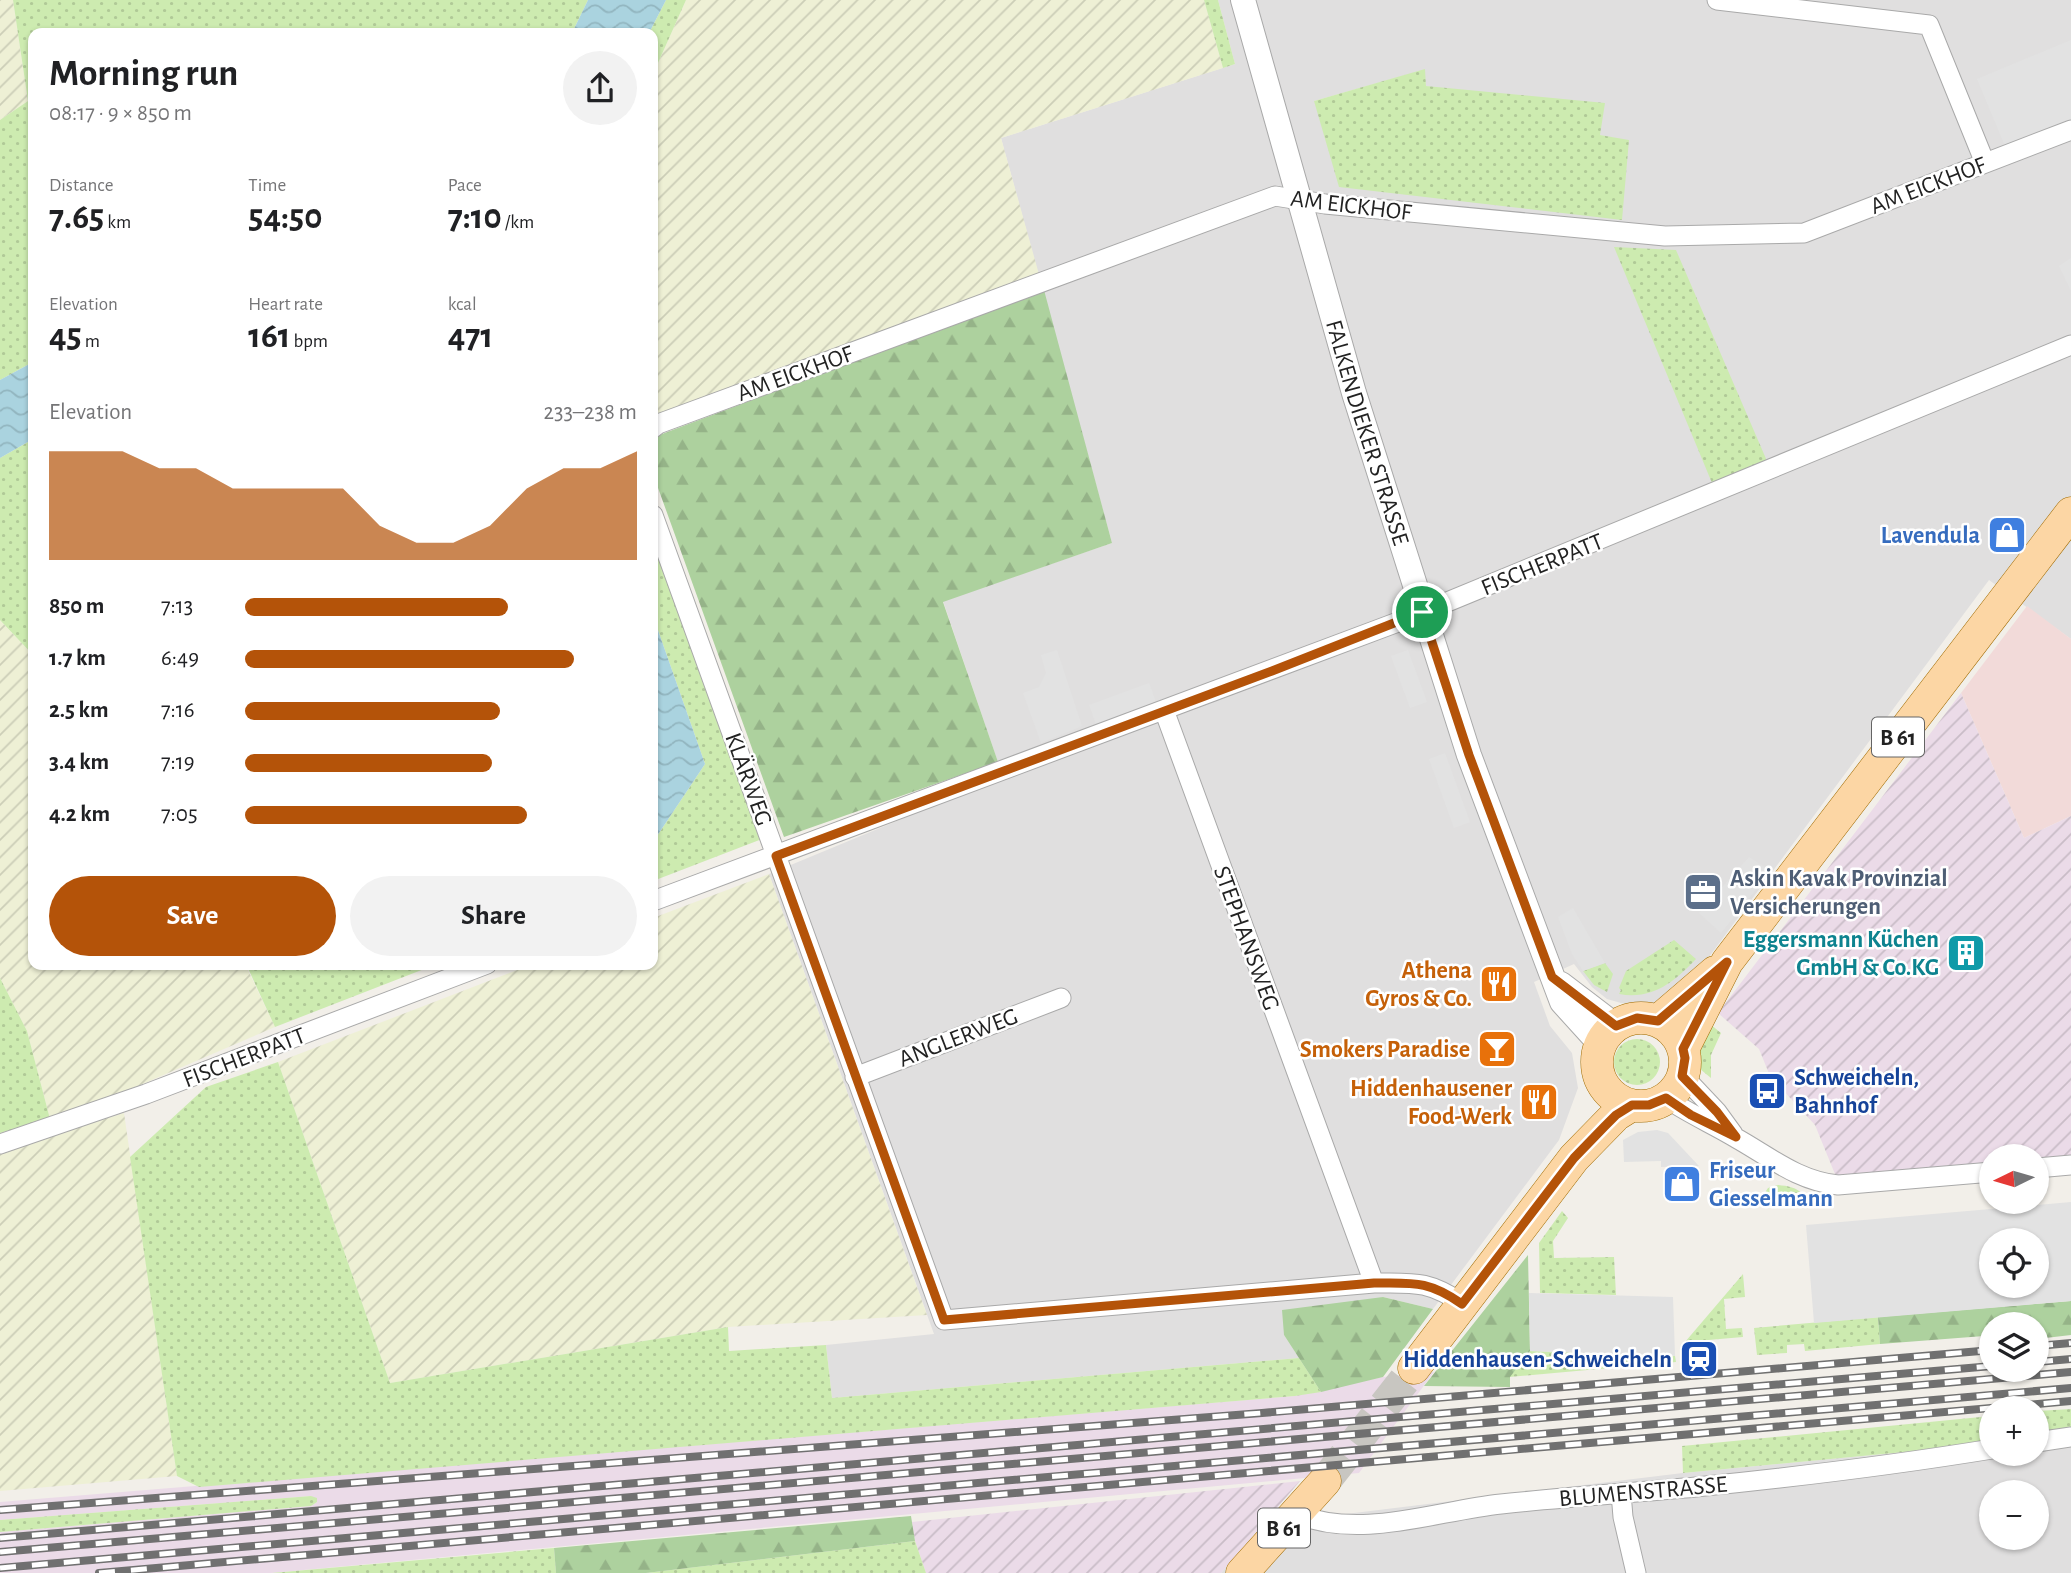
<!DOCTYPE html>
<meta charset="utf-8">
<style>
body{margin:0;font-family:"Alegreya Sans",sans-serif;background:#f2f2f2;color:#202124;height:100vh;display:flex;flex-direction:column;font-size:26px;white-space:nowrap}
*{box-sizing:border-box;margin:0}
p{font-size:23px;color:#757577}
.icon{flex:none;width:38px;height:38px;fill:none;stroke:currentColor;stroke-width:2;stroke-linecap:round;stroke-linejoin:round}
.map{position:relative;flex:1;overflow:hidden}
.details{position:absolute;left:28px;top:28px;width:630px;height:942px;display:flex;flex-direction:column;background:#fff;border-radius:14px;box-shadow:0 2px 5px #0004}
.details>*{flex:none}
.needle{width:46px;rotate:265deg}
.controls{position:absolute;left:1979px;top:1144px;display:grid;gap:14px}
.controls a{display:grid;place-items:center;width:70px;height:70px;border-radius:50%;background:#fff;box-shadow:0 2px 5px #0004;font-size:35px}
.pin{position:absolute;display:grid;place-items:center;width:60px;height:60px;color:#fff;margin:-30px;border:4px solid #fff;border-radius:50%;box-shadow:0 2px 7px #0007}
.round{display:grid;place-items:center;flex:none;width:74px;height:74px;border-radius:37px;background:#f2f2f2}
.headline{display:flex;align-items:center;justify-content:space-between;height:119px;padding:0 21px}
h1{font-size:38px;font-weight:700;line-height:52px}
.figures{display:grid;grid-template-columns:repeat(3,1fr);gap:10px;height:119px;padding:7px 21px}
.figures div{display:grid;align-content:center}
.figures b{font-size:35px;font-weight:700}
.figures small{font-size:19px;font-weight:400}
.figures p{font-size:19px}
.chart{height:196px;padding:14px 21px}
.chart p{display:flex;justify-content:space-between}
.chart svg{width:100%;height:126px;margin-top:7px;fill:#b45309;opacity:.7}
.primary-button{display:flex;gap:14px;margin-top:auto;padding:14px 21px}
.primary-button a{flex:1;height:80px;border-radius:42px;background:#b45309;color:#fff;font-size:28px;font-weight:700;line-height:80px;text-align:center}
.primary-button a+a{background:#f2f2f2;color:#202124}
ul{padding:0 21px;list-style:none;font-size:23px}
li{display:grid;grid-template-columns:112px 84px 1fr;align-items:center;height:52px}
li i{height:18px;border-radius:9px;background:#b45309}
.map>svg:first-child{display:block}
.residential{fill:#e0dfdf;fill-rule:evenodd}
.commercial{fill:#f2dad9}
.industrial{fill:url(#industrial-furrows)}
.railway{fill:#ebdbe8}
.farmland{fill:url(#farmland-furrows)}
.grass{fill:url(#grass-dots)}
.forest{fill:url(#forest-firs)}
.parking{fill:#e2e2e2;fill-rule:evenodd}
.water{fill:url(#water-waves)}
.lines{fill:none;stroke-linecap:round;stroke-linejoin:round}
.primary-tunnel{stroke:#c8c6c1;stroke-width:32;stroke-dasharray:32 16;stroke-linecap:butt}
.minor-casing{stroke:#a9a9a9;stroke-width:21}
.tertiary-casing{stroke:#a9a9a9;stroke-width:26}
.primary-casing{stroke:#a06b00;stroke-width:33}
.minor{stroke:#fff;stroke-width:19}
.tertiary{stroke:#fff;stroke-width:24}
.primary{stroke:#fcd6a4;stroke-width:32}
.rail-casing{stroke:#707070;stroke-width:8}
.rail{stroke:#fff;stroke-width:5;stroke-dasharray:16;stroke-linecap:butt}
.route-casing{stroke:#fff;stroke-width:14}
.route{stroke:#b45309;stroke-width:9}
.labels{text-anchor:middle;stroke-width:5;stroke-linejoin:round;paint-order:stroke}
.shield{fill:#fff;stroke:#646464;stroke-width:2}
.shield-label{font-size:23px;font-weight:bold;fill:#222}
.street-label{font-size:24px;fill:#222;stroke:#fff}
.shop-label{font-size:24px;font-weight:bold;fill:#366cbe;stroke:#fff;text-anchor:end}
.service-label{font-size:24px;font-weight:bold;fill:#4e5e75;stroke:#fff;text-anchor:start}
.culture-label{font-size:24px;font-weight:bold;fill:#0d838f;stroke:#fff;text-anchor:end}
.food-label{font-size:24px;font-weight:bold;fill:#c56008;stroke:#fff;text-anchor:end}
.transit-label{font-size:24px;font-weight:bold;fill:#164399;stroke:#fff;text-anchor:start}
</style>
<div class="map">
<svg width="2071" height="1573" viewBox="0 0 2071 1573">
<defs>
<pattern id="industrial-furrows" width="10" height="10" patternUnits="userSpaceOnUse" patternTransform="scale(1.75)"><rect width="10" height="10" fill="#ebdbe8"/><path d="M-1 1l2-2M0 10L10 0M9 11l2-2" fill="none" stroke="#c9bcc7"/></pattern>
<pattern id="farmland-furrows" width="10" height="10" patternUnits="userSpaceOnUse" patternTransform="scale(1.75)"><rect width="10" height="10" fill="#eef0d5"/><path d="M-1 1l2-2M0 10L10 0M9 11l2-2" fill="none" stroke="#ccceb7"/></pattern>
<pattern id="grass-dots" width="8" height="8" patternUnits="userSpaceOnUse" patternTransform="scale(1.75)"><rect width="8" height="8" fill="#cdebb0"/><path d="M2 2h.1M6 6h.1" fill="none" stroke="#b0c997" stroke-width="1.8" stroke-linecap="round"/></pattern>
<pattern id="forest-firs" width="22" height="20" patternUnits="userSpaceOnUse" patternTransform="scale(1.75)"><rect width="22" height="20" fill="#add19e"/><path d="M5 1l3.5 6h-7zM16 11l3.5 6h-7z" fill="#95b388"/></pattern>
<pattern id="water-waves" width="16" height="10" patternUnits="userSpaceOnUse" patternTransform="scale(1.75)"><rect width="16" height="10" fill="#aad3df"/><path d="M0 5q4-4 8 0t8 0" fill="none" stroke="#92b5bf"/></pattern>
</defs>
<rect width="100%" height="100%" fill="#f2efe9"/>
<!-- residential -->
<path class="residential" d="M 1218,0 L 2071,0 L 2071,639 L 1989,580 L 1674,1004 L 1621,1003 L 1607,999 L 1592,987 L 1574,964 L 1534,982 L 1550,1026 L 1572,1053 L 1578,1088 L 1559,1140 L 1433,1309 L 1383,1297 L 1284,1335 L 1299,1358 L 832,1398 L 826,1345 L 934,1334 L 769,874 L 1003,777 L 943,601 L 1112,543 L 1001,138 L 1235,64 ZM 1424,70 L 1426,86 L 1599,135 L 1629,141 L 1314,101 Z
M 2071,1428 L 2071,1573 L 1221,1573 L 1264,1524 L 1683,1473 L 1946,1448 L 1992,1454 L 2037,1454 L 2037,1433 ZM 1992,1493 L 2037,1493 L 2037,1538 L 1992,1538 Z"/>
<!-- commercial -->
<path class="commercial" d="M 2027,606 L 2071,639 L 2071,816 L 2024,838 L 1961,693 Z"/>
<!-- industrial -->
<path class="industrial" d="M 1961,693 L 2024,838 L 2071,816 L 2071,1155 L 2037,1159 L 2037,1157 L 1992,1157 L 1991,1163 L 1837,1179 L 1815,1125 L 1770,1076 L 1759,1049 L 1718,1013 Z
M 1300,1481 L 1221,1573 L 926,1573 L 915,1541 L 912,1522 Z"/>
<!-- railway -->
<path class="railway" d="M 1434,1372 L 1359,1473 L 271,1573 L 0,1573 L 0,1532 L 311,1506 L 317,1502 L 311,1496 L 0,1520 L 0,1502 L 1295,1396 L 1383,1377 Z"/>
<!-- farmland -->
<path class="farmland" d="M 0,0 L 13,0 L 28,101 L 0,120 Z
M 686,0 L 1204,0 L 1223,68 L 1001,138 L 1040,278 L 653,418 L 653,68 L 658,63 Z
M 0,620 L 33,655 L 33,964 L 245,964 L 275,1027 L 117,1095 L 50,1119 L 27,1031 L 0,978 Z
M 769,874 L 927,1315 L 728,1327 L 390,1383 L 278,1062 L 533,964 L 653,964 L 653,918 Z
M 124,1113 L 177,1476 L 0,1491 L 0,1152 Z"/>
<!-- grass -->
<path class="grass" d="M 13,0 L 588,0 L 572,33 L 33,33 L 33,362 L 0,380 L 0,120 L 28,101 Z
M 666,0 L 686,0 L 658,63 L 653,68 L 653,33 L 649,33 Z
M 1204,0 L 1218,0 L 1235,64 L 1223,68 Z
M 1425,69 L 1426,86 L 1605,103 L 1600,135 L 1629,140 L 1622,220 L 1339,187 L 1314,101 Z
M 1614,247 L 1676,250 L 1767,461 L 1712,483 Z
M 33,439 L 33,655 L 0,620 L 0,458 Z
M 653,536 L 762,839 L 653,881 L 653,842 L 705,764 L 653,616 Z
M 1674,940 L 1696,959 C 1674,982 1653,1000 1619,994 L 1621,990 L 1619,988 L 1626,971 Z
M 1605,963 L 1613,974 L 1607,992 L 1594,985 L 1583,971 Z
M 246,964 L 437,964 L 275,1027 Z
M 0,978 L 27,1031 L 50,1119 L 0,1133 Z
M 1710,1024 L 1721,1033 L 1711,1055 L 1711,1078 L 1700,1069 L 1700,1059 L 1696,1047 Z
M1614 1062a23 23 0 1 1 46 0a23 23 0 1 1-46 0Z
M 278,1062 L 390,1383 L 728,1327 L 729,1351 L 826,1345 L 832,1398 L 1299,1358 L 1321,1392 L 1295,1396 L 199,1487 L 177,1476 L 130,1157 L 206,1087 Z
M 1778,1185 C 1788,1186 1796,1187 1804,1195 C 1794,1206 1773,1207 1764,1194 L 1768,1188 Z
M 1562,1211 L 1568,1218 L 1553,1241 L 1554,1258 L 1614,1257 L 1616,1295 L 1540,1293 L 1539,1243 Z
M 1743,1274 L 1745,1297 L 1724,1299 L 1726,1329 L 1742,1328 L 1743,1337 L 1685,1342 Z
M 1878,1317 L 1880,1344 L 1805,1351 L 1804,1344 L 1787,1345 L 1787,1353 L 1757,1355 L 1754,1328 Z
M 1530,1351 L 1675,1356 L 1676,1362 L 1509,1377 Z
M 2071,1409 L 2071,1428 L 2037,1433 L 2037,1411 Z
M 1991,1416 L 1991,1441 L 1946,1448 L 1683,1473 L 1682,1446 Z
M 311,1496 L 317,1498 L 317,1502 L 311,1506 L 0,1532 L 0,1520 Z
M 915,1541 L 926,1573 L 646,1573 Z
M 554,1548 L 556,1573 L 272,1573 Z"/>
<!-- forest -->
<path class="forest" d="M 1044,290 L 1112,543 L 943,602 L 998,762 L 784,837 L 653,474 L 653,440 L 662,434 Z
M 1528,1255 L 1530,1351 L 1510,1377 L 1510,1387 L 1424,1386 Z
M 1383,1297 L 1433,1309 L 1383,1377 L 1321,1392 L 1284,1335 L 1282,1310 Z
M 2071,1301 L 2071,1335 L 2037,1339 L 2037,1325 L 1992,1325 L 1991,1344 L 1985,1345 L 1984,1336 L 1880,1344 L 1878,1317 Z
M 911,1516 L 915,1541 L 646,1573 L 556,1573 L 554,1548 Z"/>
<!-- parking -->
<path class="parking" d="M 2071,40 L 2071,120 L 2005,146 L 1977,79 Z
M 2071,258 L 2071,291 L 2059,266 Z
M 1057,650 L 1082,726 L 1041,743 L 1023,693 L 1039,687 L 1046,673 L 1041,655 Z
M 1408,650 L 1427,702 L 1410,708 L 1391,656 Z
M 1149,683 L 1156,702 L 1096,724 L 1089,705 Z
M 1445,753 L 1470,822 L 1454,828 L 1429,759 Z
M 1749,857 L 1771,871 L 1721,933 L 1699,913 Z
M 1573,908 L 1605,963 L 1583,971 L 1572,954 L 1558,917 Z
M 1657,1130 L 1668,1133 L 1699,1166 L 1661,1167 L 1661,1161 L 1624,1162 L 1623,1140 L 1638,1132 Z
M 2071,1202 L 2071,1301 L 1814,1323 L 1806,1225 ZM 1992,1241 L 2037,1241 L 2037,1286 L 1992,1286 Z
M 1529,1293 L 1673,1297 L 1675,1356 L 1530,1351 Z"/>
<!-- water -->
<path class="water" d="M 588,0 L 666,0 L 649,33 L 572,33 Z
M 33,362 L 33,439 L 0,458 L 0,380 Z
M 653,616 L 705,764 L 653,842 Z"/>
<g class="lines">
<!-- primary-tunnel -->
<path class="primary-tunnel" d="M 1325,1481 L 1414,1368"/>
<!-- minor casing -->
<g class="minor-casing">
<path id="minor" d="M 1717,0 L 1929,25 L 1985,163
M 653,428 L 658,424 L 1275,196 L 1325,204 L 1665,236 L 1804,233 L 2071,130
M 653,515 L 944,1320 L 1374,1283 C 1413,1283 1428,1280 1463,1304
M 1164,710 L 1374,1283
M 653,901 L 1406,619 L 2071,345
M 1683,1076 L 1717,1112 L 1733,1134
M 855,1077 L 1061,998
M 1666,1098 C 1689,1114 1713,1124 1736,1138 C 1770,1157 1798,1181 1838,1185 L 1992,1172
M 0,1144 L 146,1094 L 487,964
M 2037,1168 L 2071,1165
M 2037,1442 L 2071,1437
M 1621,1493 L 1623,1517 L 1636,1573
M 1297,1514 C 1361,1540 1435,1511 1501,1504 C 1566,1497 1631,1493 1696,1487 C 1795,1477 1894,1465 1992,1449"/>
</g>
<!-- tertiary casing -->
<g class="tertiary-casing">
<g id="tertiary">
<path id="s1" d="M 1243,0 L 1354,393 L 1469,755 L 1562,1002 L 1601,1045"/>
<path d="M 1561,984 L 1616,1026"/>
</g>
</g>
<!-- primary casing -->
<g class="primary-casing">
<path id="primary" d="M1597 1062a44 44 0 1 1 88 0a44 44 0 1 1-88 0Z
M 1658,1021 L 1715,972
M 1683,1049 L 1727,962 L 2071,513
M 1414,1368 L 1574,1158 L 1616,1115 L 1632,1105
M 1242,1573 L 1325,1481"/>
</g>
<!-- minor -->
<use href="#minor" class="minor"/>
<!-- tertiary -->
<use href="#tertiary" class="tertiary"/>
<!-- primary -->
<use href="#primary" class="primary"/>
<!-- rail casing -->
<g class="rail-casing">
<path id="rail" d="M 2037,1346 L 2071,1343
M 2037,1362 L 2071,1359
M 0,1510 L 1262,1413 L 1992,1350
M 0,1538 L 1992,1366
M 0,1552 L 2071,1372
M 0,1568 L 2071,1388
M 99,1573 L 2071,1401"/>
</g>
<!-- rail -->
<use href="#rail" class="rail"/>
</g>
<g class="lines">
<!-- route casing -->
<g class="route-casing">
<path id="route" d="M 1422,612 L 1469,755 L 1552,977 L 1616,1026 L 1637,1018 L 1658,1021 L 1727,962 L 1683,1049 L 1685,1058 L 1682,1076 L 1717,1112 L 1736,1137 L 1691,1115 L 1666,1098 L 1649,1105 L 1632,1105 L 1616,1115 L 1605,1126 L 1574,1158 L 1462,1304 C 1428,1280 1413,1283 1374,1283 L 944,1320 L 776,856 L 1272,671 Z"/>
</g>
<!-- route -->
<use href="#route" class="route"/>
</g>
<!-- icons -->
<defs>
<g id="shop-square" transform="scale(2.0125)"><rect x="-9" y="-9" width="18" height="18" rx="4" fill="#3f7fe0" stroke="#fff"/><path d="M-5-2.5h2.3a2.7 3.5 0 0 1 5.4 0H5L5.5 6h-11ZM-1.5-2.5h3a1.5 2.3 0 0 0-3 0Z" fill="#fff"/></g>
<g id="office-square" transform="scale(2.0125)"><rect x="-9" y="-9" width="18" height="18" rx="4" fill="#5c6f8a" stroke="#fff"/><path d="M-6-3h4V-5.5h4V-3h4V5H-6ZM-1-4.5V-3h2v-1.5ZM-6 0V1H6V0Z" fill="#fff"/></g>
<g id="building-square" transform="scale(2.0125)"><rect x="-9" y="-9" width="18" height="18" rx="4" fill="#0f9aa8" stroke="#fff"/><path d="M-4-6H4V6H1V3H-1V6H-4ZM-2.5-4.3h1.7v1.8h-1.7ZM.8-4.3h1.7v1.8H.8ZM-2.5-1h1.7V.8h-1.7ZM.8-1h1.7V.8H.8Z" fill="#fff"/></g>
<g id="restaurant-square" transform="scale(2.0125)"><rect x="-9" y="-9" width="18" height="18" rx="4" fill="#e8710a" stroke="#fff"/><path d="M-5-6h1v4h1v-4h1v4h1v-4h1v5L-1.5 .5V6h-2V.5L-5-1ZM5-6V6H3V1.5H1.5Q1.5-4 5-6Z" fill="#fff"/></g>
<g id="bar-square" transform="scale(2.0125)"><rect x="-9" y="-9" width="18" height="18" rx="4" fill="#e8710a" stroke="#fff"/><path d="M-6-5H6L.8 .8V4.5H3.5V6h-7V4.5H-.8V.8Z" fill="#fff"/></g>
<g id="bus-square" transform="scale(2.0125)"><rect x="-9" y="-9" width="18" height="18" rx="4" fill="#1a4fb4" stroke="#fff"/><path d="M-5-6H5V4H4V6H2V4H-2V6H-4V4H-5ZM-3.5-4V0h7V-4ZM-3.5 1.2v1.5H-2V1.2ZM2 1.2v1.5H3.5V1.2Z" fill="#fff"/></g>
<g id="station-square" transform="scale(2.0125)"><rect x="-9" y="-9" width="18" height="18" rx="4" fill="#1a4fb4" stroke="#fff"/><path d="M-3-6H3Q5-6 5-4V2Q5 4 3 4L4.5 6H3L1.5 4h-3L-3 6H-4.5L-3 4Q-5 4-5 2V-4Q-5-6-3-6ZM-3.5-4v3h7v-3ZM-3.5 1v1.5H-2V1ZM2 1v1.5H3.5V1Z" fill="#fff"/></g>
</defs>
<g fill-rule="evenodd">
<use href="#shop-square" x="2007" y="535"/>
<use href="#office-square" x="1703" y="892"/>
<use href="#building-square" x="1966" y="953"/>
<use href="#restaurant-square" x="1499" y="984"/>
<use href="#bar-square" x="1497" y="1049"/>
<use href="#bus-square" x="1767" y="1091"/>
<use href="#restaurant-square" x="1539" y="1102"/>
<use href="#shop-square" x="1682" y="1184"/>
<use href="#station-square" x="1699" y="1359"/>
</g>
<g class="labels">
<!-- shield labels -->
<g class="shield">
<rect x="1872" y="717.5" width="52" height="39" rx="5"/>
<rect x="1258" y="1508.5" width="52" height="39" rx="5"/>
</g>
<g class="shield-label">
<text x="1898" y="745">B 61</text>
<text x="1284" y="1536">B 61</text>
</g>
<!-- street labels -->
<g class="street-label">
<text transform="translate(1928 185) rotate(-21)" y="8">AM EICKHOF</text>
<text transform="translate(1351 205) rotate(7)" y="8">AM EICKHOF</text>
<text transform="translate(795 373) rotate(-20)" y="8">AM EICKHOF</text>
<text dy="8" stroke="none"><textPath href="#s1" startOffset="450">FALKENDIEKER STRASSE</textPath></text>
<text transform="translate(1542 564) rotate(-22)" y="8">FISCHERPATT</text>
<text transform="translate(749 779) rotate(70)" y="8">KLÄRWEG</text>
<text transform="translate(1247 938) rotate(70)" y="8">STEPHANSWEG</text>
<text transform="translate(958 1037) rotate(-21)" y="8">ANGLERWEG</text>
<text transform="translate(244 1057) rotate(-21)" y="8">FISCHERPATT</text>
<text transform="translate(1643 1491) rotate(-5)" y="8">BLUMENSTRASSE</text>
</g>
<!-- shop labels -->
<g class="shop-label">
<text x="1980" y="543">Lavendula</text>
<text x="1709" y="1178" text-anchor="start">Friseur<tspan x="1709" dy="28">Giesselmann</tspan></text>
</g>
<!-- service labels -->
<g class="service-label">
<text x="1730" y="886">Askin Kavak Provinzial<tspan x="1730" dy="28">Versicherungen</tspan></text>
</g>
<!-- culture labels -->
<g class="culture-label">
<text x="1939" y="947">Eggersmann Küchen<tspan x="1939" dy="28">GmbH &amp; Co.KG</tspan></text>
</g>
<!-- food labels -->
<g class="food-label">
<text x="1472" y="978">Athena<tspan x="1472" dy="28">Gyros &amp; Co.</tspan></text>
<text x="1470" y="1057">Smokers Paradise</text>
<text x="1512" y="1096">Hiddenhausener<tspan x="1512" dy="28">Food-Werk</tspan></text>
</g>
<!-- transit labels -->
<g class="transit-label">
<text x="1794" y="1085">Schweicheln,<tspan x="1794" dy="28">Bahnhof</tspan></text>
<text x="1672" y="1367" text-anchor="end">Hiddenhausen-Schweicheln</text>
</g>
</g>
</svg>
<div class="controls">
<a><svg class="needle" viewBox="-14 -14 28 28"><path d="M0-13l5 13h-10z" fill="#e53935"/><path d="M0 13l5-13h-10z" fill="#757577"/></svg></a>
<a><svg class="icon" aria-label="locate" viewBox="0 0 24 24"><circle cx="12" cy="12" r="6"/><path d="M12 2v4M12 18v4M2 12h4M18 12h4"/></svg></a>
<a><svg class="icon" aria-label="layers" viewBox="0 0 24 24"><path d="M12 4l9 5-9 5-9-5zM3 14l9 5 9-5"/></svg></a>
<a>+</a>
<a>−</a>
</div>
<div class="pin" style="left:1422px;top:612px;background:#1e9e55"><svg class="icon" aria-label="arrive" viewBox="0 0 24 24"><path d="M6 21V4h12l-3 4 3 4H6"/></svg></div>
<section class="details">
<div class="headline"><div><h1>Morning run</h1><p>08:17 · 9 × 850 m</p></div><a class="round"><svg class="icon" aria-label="share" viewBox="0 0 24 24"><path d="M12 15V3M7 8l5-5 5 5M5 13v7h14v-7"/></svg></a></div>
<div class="figures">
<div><p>Distance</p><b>7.65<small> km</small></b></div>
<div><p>Time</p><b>54:50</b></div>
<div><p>Pace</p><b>7:10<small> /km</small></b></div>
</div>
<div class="figures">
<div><p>Elevation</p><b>45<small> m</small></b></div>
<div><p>Heart rate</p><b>161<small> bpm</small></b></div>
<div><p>kcal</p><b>471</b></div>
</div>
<div class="chart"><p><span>Elevation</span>233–238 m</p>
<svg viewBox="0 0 160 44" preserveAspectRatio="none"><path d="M0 44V6L10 6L20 6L30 12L40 12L50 19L60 19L70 19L80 19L90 32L100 38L110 38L120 32L130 19L140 12L150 12L160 6V44z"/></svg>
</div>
<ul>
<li><b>850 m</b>7:13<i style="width:67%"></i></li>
<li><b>1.7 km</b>6:49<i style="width:84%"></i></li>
<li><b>2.5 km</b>7:16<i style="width:65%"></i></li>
<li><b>3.4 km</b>7:19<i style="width:63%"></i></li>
<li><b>4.2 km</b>7:05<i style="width:72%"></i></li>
</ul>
<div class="primary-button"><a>Save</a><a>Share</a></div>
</section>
</div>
